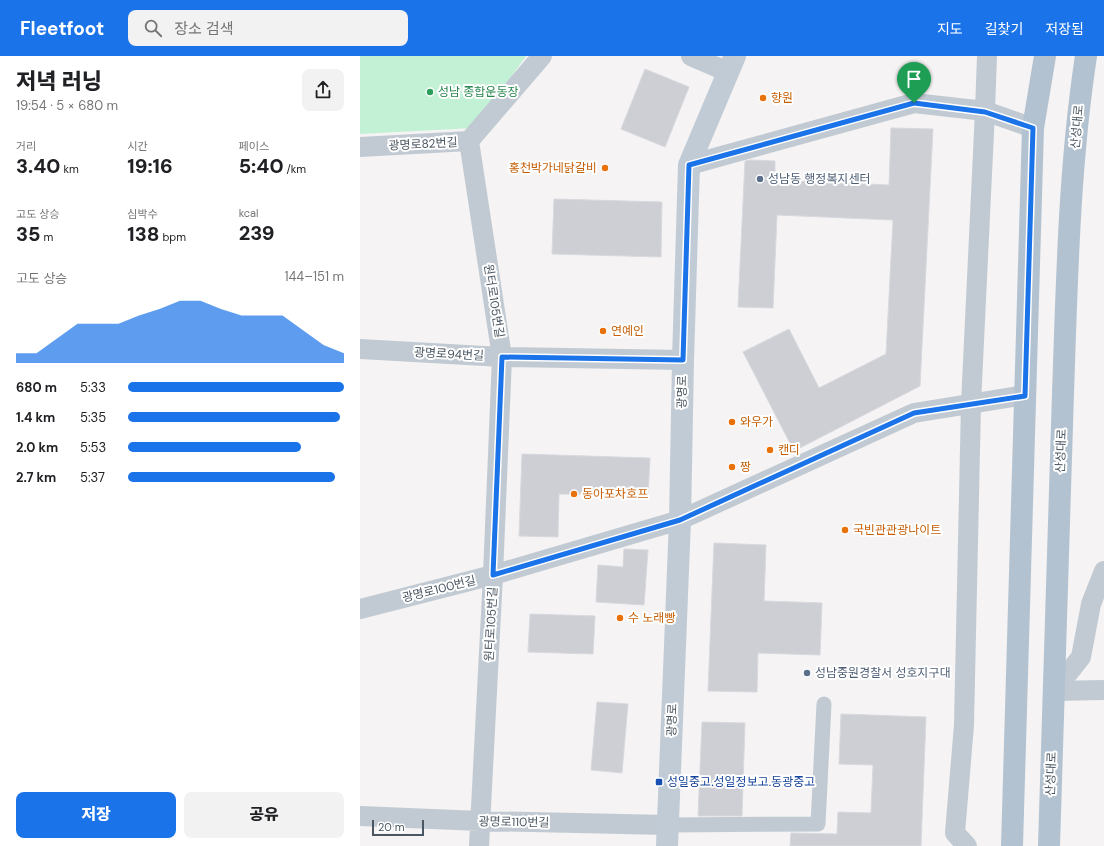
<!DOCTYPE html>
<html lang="ko">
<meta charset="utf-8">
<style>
body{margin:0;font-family:"DM Sans","Noto Sans KR",sans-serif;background:#f2f2f2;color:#202124;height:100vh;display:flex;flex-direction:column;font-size:15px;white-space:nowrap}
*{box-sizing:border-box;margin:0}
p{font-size:13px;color:#757577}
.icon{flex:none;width:22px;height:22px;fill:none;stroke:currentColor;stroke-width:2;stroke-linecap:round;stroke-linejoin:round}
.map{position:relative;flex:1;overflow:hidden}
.details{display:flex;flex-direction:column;background:#fff;width:360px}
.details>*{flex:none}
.scale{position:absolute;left:12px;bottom:10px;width:52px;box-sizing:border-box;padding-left:4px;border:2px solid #4a5661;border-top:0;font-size:11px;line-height:14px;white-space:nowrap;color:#4a5661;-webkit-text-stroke:3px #fff;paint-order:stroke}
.pin{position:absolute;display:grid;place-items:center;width:34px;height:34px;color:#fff;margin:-41px -17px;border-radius:50% 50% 50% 0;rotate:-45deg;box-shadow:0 0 4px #0007}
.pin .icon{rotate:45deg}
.round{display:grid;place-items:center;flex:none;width:42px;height:42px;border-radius:8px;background:#f2f2f2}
.headline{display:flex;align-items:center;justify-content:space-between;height:68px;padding:0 16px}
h1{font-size:22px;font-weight:800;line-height:30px}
.stats{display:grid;grid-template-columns:repeat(3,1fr);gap:6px;height:68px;padding:4px 16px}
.stats div{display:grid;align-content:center}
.stats b{font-size:20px;font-weight:800}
.stats small{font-size:11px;font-weight:400}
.stats p{font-size:11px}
.chart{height:112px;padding:8px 16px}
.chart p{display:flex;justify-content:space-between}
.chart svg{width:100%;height:72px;margin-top:4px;fill:#1a73e8;opacity:.7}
.cta{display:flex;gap:8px;margin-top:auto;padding:8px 16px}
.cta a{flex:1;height:46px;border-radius:8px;background:#1a73e8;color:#fff;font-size:16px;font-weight:800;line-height:46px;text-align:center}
.cta a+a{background:#f2f2f2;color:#202124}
ul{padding:0 16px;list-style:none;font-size:13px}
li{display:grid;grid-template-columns:64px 48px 1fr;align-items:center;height:30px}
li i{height:10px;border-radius:5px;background:#1a73e8}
header{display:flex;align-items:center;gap:24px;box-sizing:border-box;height:56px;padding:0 20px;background:#1a73e8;color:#fff}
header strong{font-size:19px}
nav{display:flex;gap:22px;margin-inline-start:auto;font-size:14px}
.search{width:280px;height:36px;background:#f2f2f2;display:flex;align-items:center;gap:10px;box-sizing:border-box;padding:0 14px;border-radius:8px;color:#757577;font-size:15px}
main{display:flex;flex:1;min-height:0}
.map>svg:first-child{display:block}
.green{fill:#c3f1d5}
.building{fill:#cdcfd5;stroke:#d7d9de}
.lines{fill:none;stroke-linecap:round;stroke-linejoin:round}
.pedestrian{stroke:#c1cad2;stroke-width:15}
.minor{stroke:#c1cad2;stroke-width:20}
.secondary{stroke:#c1cbd6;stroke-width:22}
.primary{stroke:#b3c2d1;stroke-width:22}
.route-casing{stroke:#fff;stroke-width:8}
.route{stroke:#1a73e8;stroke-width:5}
.leisure-dot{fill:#2e9e5b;stroke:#fff;stroke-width:1.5}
.food-dot{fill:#e8710a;stroke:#fff;stroke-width:1.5}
.service-dot{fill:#5c6f8a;stroke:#fff;stroke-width:1.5}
.transit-dot{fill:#1a4fb4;stroke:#fff;stroke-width:1.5}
.labels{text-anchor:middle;stroke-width:4;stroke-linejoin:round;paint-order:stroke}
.leisure-label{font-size:12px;fill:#27864d;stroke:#fff;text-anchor:start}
.food-label{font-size:12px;fill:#c56008;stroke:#fff;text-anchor:start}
.street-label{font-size:12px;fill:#4a5661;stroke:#fff}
.service-label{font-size:12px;fill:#4e5e75;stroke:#fff;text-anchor:start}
.transit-label{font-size:12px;fill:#164399;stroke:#fff;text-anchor:start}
</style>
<header>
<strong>Fleetfoot</strong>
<div class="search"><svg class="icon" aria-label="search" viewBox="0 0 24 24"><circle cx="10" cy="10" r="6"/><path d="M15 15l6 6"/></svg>장소 검색</div>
<nav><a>지도</a><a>길찾기</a><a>저장됨</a></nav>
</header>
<main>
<section class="details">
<div class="headline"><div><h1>저녁 러닝</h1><p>19:54 · 5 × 680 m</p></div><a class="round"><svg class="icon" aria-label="share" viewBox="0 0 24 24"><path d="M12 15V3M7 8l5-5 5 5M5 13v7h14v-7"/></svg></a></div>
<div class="stats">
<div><p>거리</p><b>3.40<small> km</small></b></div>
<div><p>시간</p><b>19:16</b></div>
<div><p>페이스</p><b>5:40<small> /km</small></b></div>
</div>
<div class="stats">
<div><p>고도 상승</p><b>35<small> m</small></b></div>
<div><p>심박수</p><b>138<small> bpm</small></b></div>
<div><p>kcal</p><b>239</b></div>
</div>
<div class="chart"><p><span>고도 상승</span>144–151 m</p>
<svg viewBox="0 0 160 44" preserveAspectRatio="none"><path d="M0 44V38L10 38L20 29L30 20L40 20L50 20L60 15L70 11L80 6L90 6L100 11L110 15L120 15L130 15L140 24L150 33L160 38V44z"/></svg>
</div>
<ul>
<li><b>680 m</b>5:33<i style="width:100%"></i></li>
<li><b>1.4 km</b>5:35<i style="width:98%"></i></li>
<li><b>2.0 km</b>5:53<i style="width:80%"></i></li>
<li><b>2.7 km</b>5:37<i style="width:96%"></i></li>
</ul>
<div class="cta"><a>저장</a><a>공유</a></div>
</section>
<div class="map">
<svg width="744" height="790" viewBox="0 0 744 790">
<rect width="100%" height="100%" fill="#f5f3f3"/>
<!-- green -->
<path class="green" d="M 0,0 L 166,0 L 114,72 L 0,78 Z"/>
<!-- building -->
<path class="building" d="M 285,13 L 329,31 L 305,91 L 261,73 Z
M 531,72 L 573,73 L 560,330 L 434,395 L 383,296 L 429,273 L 459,332 L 526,298 L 533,164 L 417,159 L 413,252 L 378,251 L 385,105 L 391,104 L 415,105 L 415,124 L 529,129 Z
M 194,143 L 302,146 L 301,201 L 192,198 Z
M 162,398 L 290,402 L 288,440 L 199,438 L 198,481 L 159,480 Z
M 354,487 L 406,489 L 404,545 L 462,547 L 460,599 L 398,597 L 397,636 L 348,635 Z
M 264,493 L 288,494 L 284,549 L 236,546 L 238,509 L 263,511 Z
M 170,558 L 235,560 L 233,598 L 168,596 Z
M 237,646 L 268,648 L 262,717 L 231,714 Z
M 481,658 L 566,661 L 561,790 L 430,790 L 431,777 L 477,778 L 478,756 L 511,757 L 513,709 L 479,708 Z
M 342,666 L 385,667 L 382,760 L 338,760 Z"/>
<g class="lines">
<!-- pedestrian -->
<path class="pedestrian" d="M 308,769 L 458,768 L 464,648"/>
<!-- minor -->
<path class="minor" d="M 331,0 L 368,16
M 627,0 L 625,55 L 673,72
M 109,85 L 142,301 L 133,519 L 119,790
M 0,91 L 109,85 L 182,0
M 329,109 L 554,47 L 625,55 L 611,348 L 604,669 L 595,777 L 607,790
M 0,293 L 142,301 L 323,304
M 0,553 L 133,519 L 320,464 L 554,357 L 665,339
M 694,635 L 721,601 L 731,548 L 744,515
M 694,635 L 744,634
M 0,760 L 120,765 L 308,769"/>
<!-- secondary -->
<path class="secondary" d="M 307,790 L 320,464 L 323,304 L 329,109 L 375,0"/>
<!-- primary -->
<path class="primary" d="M 652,790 L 673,72 L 685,0
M 689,790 C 693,639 698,488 703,337 C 707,224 709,111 726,0"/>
</g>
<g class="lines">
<!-- route casing -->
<g class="route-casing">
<path id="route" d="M 554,47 L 625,56 L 673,72 L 665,340 L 554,357 L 320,464 L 133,519 L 142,301 L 323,304 L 329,109 Z"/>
</g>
<!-- route -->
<use href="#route" class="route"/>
</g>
<!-- markers -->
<circle class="leisure-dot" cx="70" cy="36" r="4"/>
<g class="food-dot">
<circle cx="403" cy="42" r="4"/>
<circle cx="245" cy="112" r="4"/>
<circle cx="243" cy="275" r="4"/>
<circle cx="372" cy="366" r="4"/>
<circle cx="410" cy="394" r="4"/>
<circle cx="372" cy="411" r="4"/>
<circle cx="214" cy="438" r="4"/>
<circle cx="485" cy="474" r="4"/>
<circle cx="260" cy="562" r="4"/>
</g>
<g class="service-dot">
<circle cx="400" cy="123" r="4"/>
<circle cx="447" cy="617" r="4"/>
</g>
<rect class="transit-dot" x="295" y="722" width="8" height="8" rx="2"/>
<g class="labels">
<!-- leisure labels -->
<g class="leisure-label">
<text x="78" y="40">성남 종합운동장</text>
</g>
<!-- food labels -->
<g class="food-label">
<text x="411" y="46">향원</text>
<text x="237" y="116" text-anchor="end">홍천박가네닭갈비</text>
<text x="251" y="279">연예인</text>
<text x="380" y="370">와우가</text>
<text x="418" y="398">캔디</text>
<text x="380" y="415">짱</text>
<text x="222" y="442">동아포차호프</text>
<text x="493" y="478">국빈관관광나이트</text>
<text x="268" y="566">수 노래빵</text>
</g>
<!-- street labels -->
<g class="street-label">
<text transform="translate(717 71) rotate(-85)" y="4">산성대로</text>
<text transform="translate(63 88) rotate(-3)" y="4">광명로82번길</text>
<text transform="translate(134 245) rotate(81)" y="4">원터로105번길</text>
<text transform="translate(89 298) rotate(3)" y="4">광명로94번길</text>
<text transform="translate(322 336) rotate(-89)" y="4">광명로</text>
<text transform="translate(701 395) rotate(-88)" y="4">산성대로</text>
<text transform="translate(79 533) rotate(-14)" y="4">광명로100번길</text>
<text transform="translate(131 568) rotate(-87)" y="4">원터로105번길</text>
<text transform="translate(312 664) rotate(-88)" y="4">광명로</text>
<text transform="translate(691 718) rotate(-88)" y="4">산성대로</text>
<text transform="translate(154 766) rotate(1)" y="4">광명로110번길</text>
</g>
<!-- service labels -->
<g class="service-label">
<text x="408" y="127">성남동 행정복지센터</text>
<text x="455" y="621">성남중원경찰서 성호지구대</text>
</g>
<!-- transit labels -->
<g class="transit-label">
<text x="307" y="730">성일중고.성일정보고.동광중고</text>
</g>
</g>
</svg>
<div class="scale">20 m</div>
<div class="pin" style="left:554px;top:47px;background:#1e9e55"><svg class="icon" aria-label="arrive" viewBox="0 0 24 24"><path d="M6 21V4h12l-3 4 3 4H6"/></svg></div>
</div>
</main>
